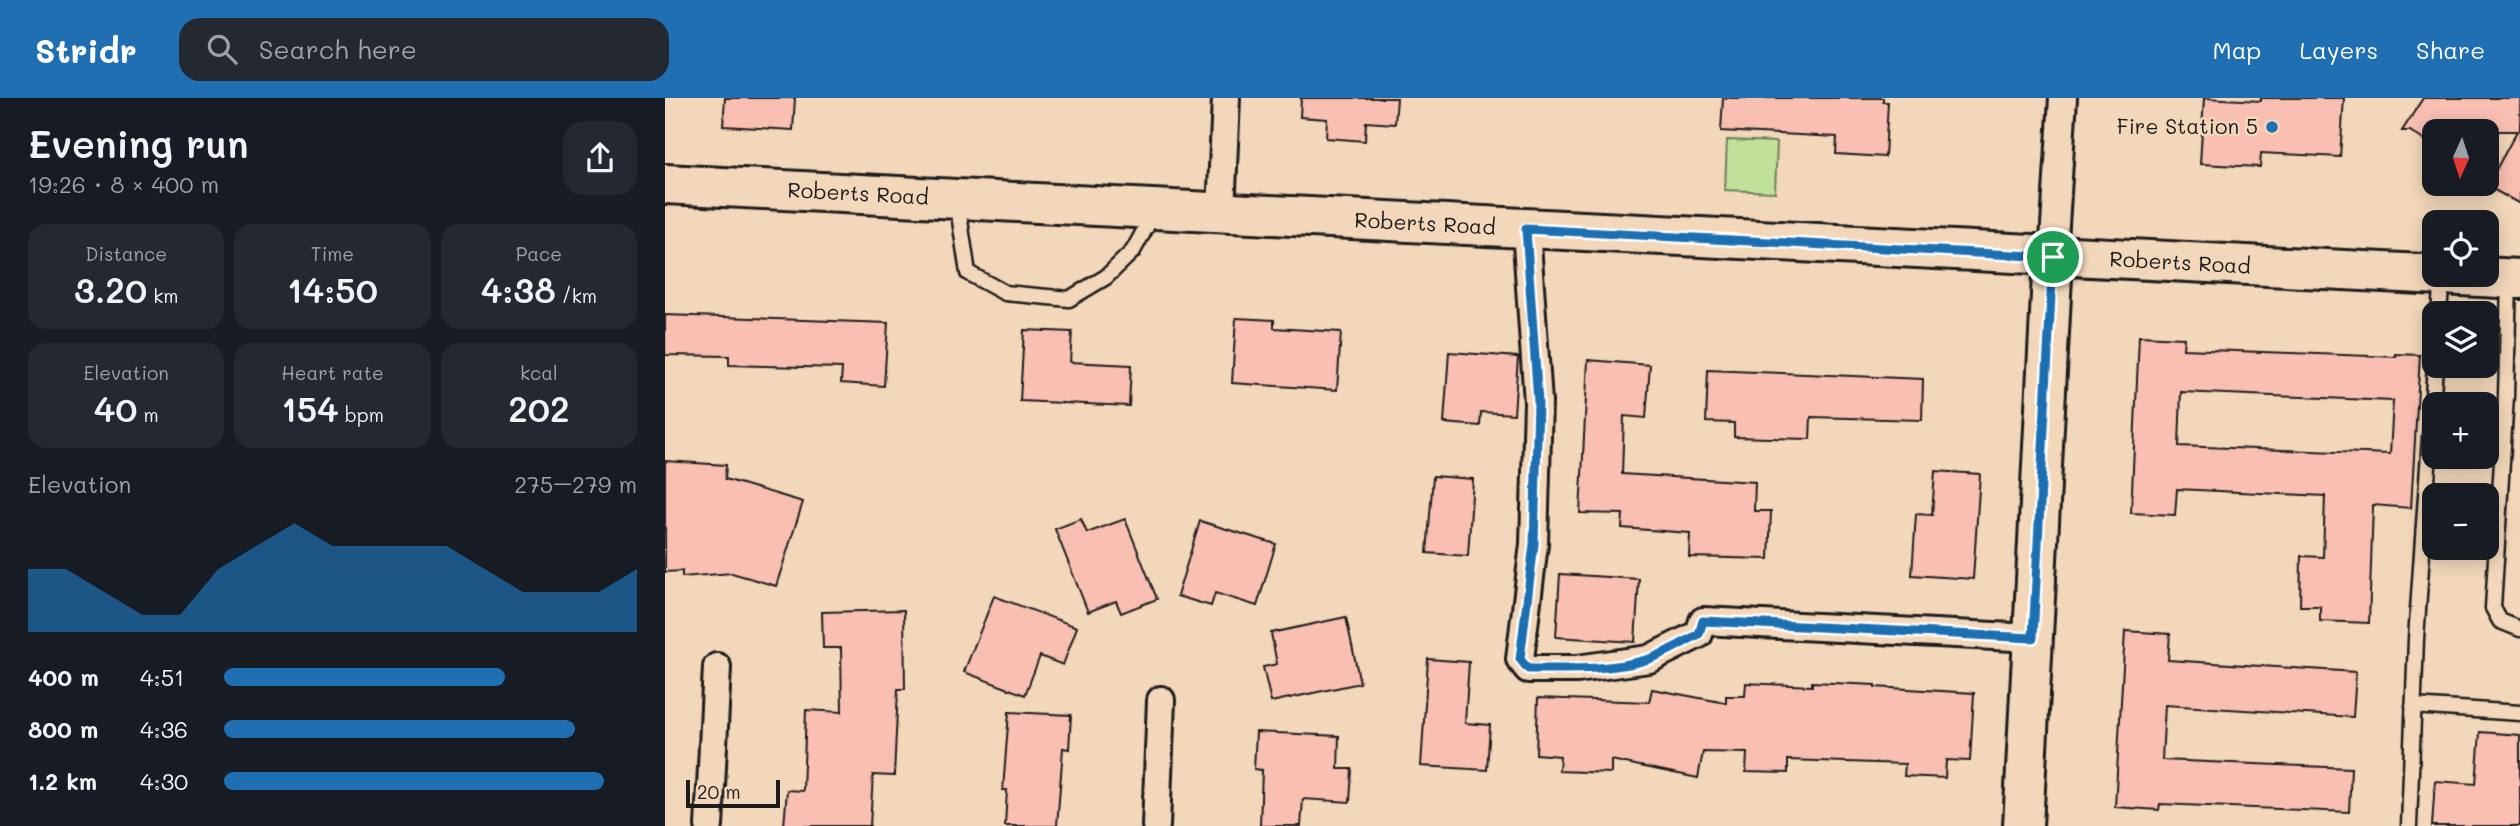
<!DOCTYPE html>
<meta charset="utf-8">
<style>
body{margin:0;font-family:Mali,sans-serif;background:#242831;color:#f1f3f6;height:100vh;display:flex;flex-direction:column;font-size:26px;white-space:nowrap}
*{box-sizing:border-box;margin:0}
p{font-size:23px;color:#9ea1a6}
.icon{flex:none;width:38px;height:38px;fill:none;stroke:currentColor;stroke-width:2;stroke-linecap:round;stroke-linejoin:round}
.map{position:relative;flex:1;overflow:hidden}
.sheet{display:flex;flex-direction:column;background:#171b24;width:665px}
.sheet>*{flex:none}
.needle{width:46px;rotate:183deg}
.fabs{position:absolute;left:1757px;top:21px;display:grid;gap:14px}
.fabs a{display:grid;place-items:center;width:77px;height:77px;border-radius:14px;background:#171b24;box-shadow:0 4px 18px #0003;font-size:35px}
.scale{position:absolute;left:21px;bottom:18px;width:94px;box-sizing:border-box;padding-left:7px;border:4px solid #1c1c1c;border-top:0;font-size:19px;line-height:24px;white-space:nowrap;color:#1c1c1c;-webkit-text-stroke:5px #f3d7ba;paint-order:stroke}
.pin{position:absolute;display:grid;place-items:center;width:60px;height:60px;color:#fff;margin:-30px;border:4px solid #fff;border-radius:50%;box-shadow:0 2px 7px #0007}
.round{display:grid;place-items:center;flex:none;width:74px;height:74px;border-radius:21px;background:#242831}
.overview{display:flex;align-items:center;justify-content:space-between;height:119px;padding:0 28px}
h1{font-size:38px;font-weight:600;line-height:52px}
.metrics{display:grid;grid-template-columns:repeat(3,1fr);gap:10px;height:119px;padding:7px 28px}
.metrics div{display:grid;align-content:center;border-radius:18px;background:#242831;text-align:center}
.metrics b{font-size:35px;font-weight:600}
.metrics small{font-size:19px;font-weight:400}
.metrics p{font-size:19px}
.chart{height:196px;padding:14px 28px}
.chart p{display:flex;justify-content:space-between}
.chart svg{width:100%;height:126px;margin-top:7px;fill:#1f6fb2;opacity:.7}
ul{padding:0 28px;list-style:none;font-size:23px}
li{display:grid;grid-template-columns:112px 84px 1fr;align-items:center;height:52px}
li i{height:18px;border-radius:9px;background:#1f6fb2}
header{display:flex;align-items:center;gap:42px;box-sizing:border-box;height:98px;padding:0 35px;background:#1f6fb2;color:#fff}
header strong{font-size:33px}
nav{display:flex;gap:38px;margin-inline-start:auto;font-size:24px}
.search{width:490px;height:63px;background:#242831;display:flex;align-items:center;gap:18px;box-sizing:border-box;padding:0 24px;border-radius:21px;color:#9ea1a6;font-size:26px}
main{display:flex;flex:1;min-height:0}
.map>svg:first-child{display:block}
.green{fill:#c1e19a;stroke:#6e7e5b;stroke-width:2}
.building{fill:#fabfb3;stroke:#1c1c1c;stroke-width:2;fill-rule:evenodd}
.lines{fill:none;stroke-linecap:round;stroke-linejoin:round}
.lane-casing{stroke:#1c1c1c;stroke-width:19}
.street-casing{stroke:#1c1c1c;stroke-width:32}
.secondary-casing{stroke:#1c1c1c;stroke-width:44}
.lane{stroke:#f3d7ba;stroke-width:14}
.street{stroke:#f3d7ba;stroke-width:26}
.secondary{stroke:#f3d7ba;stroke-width:38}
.route-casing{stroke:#fff;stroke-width:14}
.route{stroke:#1f6fb2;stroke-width:9}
.poi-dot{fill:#1f6fb2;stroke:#f3d7ba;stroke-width:2.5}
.labels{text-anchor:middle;stroke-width:5;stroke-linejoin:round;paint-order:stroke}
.poi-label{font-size:21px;fill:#1c1c1c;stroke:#f3d7ba;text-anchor:end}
.street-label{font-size:21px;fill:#1c1c1c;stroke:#f3d7ba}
</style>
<header>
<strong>Stridr</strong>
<div class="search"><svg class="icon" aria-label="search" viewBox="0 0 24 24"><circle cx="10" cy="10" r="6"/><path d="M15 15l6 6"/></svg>Search here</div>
<nav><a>Map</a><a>Layers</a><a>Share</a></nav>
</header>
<main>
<section class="sheet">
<div class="overview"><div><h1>Evening run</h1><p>19:26 · 8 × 400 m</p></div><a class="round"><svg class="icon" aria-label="share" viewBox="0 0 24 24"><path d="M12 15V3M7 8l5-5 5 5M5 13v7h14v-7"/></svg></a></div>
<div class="metrics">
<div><p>Distance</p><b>3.20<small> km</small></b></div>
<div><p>Time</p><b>14:50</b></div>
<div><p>Pace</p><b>4:38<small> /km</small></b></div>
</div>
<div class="metrics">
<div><p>Elevation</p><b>40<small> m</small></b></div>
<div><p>Heart rate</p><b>154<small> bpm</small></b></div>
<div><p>kcal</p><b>202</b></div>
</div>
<div class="chart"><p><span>Elevation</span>275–279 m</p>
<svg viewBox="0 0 160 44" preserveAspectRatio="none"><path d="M0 44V22L10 22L20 30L30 38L40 38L50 22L60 14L70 6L80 14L90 14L100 14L110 14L120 22L130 30L140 30L150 30L160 22V44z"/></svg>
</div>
<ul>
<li><b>400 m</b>4:51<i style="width:68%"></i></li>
<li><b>800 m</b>4:36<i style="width:85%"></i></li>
<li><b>1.2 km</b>4:30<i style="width:92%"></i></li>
</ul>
</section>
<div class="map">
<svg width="1855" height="728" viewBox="0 0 1855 728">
<rect width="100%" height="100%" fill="#f3d7ba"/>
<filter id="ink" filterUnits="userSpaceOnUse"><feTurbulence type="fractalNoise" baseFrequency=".0143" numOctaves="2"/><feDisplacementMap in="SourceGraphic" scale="14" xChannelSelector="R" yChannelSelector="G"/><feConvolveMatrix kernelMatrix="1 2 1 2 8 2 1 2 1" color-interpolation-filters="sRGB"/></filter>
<g filter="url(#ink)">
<!-- green -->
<path class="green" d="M 1062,42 L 1112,44 L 1110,94 L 1060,92 Z"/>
<!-- building -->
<path class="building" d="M 60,0 L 130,0 L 128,32 L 58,28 Z
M 636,0 L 732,0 L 730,26 L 701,24 L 700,43 L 661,40 L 662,21 L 635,19 Z
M 1058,0 L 1218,0 L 1218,4 L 1223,4 L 1220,59 L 1171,56 L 1172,39 L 1056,33 Z
M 1539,0 L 1596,3 L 1596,0 L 1679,0 L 1675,59 L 1596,55 L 1595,69 L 1535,66 Z
M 1758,0 L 1855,0 L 1855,106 L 1822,88 L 1852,33 L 1769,33 L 1769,49 L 1745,33 L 1737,33 Z
M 0,217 L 223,225 L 219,288 L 176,285 L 177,270 L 64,267 L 64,258 L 0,257 Z
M 571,220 L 609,222 L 609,230 L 676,234 L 672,292 L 567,285 Z
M 359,232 L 407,234 L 405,264 L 466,267 L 464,308 L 355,303 Z
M 1474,238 L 1519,240 L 1518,251 L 1731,259 L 1731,256 L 1755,257 L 1746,410 L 1708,407 L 1704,525 L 1655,523 L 1655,508 L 1635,508 L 1636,458 L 1658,459 L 1660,398 L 1512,391 L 1510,417 L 1466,415 ZM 1516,294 L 1728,303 L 1725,356 L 1514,348 Z
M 784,254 L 853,259 L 849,316 L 816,314 L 815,328 L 779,325 Z
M 923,262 L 985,267 L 981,320 L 959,318 L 957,376 L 1090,384 L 1089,413 L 1106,413 L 1104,461 L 1024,459 L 1025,435 L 957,430 L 958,416 L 915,415 Z
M 1043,272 L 1258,281 L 1257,322 L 1146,319 L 1145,341 L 1069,339 L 1069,325 L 1041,324 Z
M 0,363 L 61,367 L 60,381 L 138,404 L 111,488 L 67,475 L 17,479 L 17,473 L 0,474 Z
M 1270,373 L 1315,376 L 1308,481 L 1247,477 L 1251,416 L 1267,417 Z
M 768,378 L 808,381 L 803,458 L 762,455 Z
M 416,421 L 422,435 L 460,421 L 492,501 L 456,515 L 451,503 L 423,514 L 390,431 Z
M 535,423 L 611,446 L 592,508 L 550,495 L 546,508 L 512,498 Z
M 895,476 L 974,481 L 970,544 L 891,539 Z
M 329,498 L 412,529 L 398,567 L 375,558 L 360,597 L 299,574 Z
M 239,512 L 240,591 L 233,591 L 229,678 L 208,677 L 205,728 L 119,728 L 122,692 L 138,693 L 141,612 L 177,614 L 176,550 L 158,550 L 157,514 Z
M 681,519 L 695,585 L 606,604 L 598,569 L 612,566 L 606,535 Z
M 1460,533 L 1505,536 L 1503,562 L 1691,574 L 1688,619 L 1500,607 L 1497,662 L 1686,670 L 1684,714 L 1495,706 L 1494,712 L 1450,709 Z
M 763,561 L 804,564 L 800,625 L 825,627 L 822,672 L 756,668 Z
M 1147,584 L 1210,587 L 1210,589 L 1309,595 L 1305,663 L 1281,662 L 1280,680 L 1239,678 L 1240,666 L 1123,662 L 1123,675 L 1081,674 L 1082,655 L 1038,654 L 1033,680 L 946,662 L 946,675 L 894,673 L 895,658 L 871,656 L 873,600 L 984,604 L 987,591 L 1061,605 L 1061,598 L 1080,598 L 1081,585 L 1147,588 Z
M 344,614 L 406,617 L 404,651 L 398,650 L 392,728 L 340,728 L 342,692 L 338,692 Z
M 591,634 L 674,638 L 673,671 L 687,671 L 685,704 L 638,701 L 636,728 L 595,728 L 597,672 L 589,671 Z
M 1815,634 L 1855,637 L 1855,728 L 1767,728 L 1770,683 L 1811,686 Z"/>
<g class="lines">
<!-- lane casing -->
<g class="lane-casing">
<path id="lane" d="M 292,103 L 303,175 L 340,195 L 404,201 L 441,179 L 468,153 L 490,113
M 1844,182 L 1841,298 L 1828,510 L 1835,523 L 1855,531
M 1774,215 L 1777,179
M 1748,608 L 1855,615
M 1744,728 L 1751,541 L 1770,268"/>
</g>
<!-- street casing -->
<g class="street-casing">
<path id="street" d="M 556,115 L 561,0
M 861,131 L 873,304 L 869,446 L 855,561 L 863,571 L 912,571 L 984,561 L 1034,536 L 1038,523 L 1368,540
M 1388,159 L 1398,0
M 44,728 L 52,569
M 491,728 L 496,602"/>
</g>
<!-- secondary casing -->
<g class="secondary-casing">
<path id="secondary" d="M 0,86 L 1855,181
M 1358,728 L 1388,159"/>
</g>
<!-- lane -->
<use href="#lane" class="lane"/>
<!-- street -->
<use href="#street" class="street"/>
<!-- secondary -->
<use href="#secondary" class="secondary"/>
</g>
</g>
<g class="lines" filter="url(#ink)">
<!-- route casing -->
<g class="route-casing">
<path id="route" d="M 861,131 L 1388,159 L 1368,540 L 1038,523 L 1034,536 C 1018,545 1002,555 984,561 C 946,573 902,571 863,571 L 855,561 L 869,446 L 873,304 Z"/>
</g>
<!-- route -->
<use href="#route" class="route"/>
</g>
<!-- markers -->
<circle class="poi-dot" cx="1607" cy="29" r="7"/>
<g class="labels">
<!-- poi labels -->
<g class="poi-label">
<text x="1593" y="36">Fire Station 5</text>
</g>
<!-- street labels -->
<g class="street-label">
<text transform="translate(193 96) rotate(3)" y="7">Roberts Road</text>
<text transform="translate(760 126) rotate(3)" y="7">Roberts Road</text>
<text transform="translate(1515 165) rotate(3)" y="7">Roberts Road</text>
</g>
</g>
</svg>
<div class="fabs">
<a><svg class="needle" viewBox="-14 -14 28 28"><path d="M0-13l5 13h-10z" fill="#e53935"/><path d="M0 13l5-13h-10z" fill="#9ea1a6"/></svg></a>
<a><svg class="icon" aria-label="locate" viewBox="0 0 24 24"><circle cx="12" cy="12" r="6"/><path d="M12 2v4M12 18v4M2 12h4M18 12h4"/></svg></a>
<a><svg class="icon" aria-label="layers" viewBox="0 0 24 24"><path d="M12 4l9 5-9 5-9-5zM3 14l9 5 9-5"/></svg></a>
<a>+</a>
<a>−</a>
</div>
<div class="scale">20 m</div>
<div class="pin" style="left:1388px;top:159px;background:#1e9e55"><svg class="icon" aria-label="arrive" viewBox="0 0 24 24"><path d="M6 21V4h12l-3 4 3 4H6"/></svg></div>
</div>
</main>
